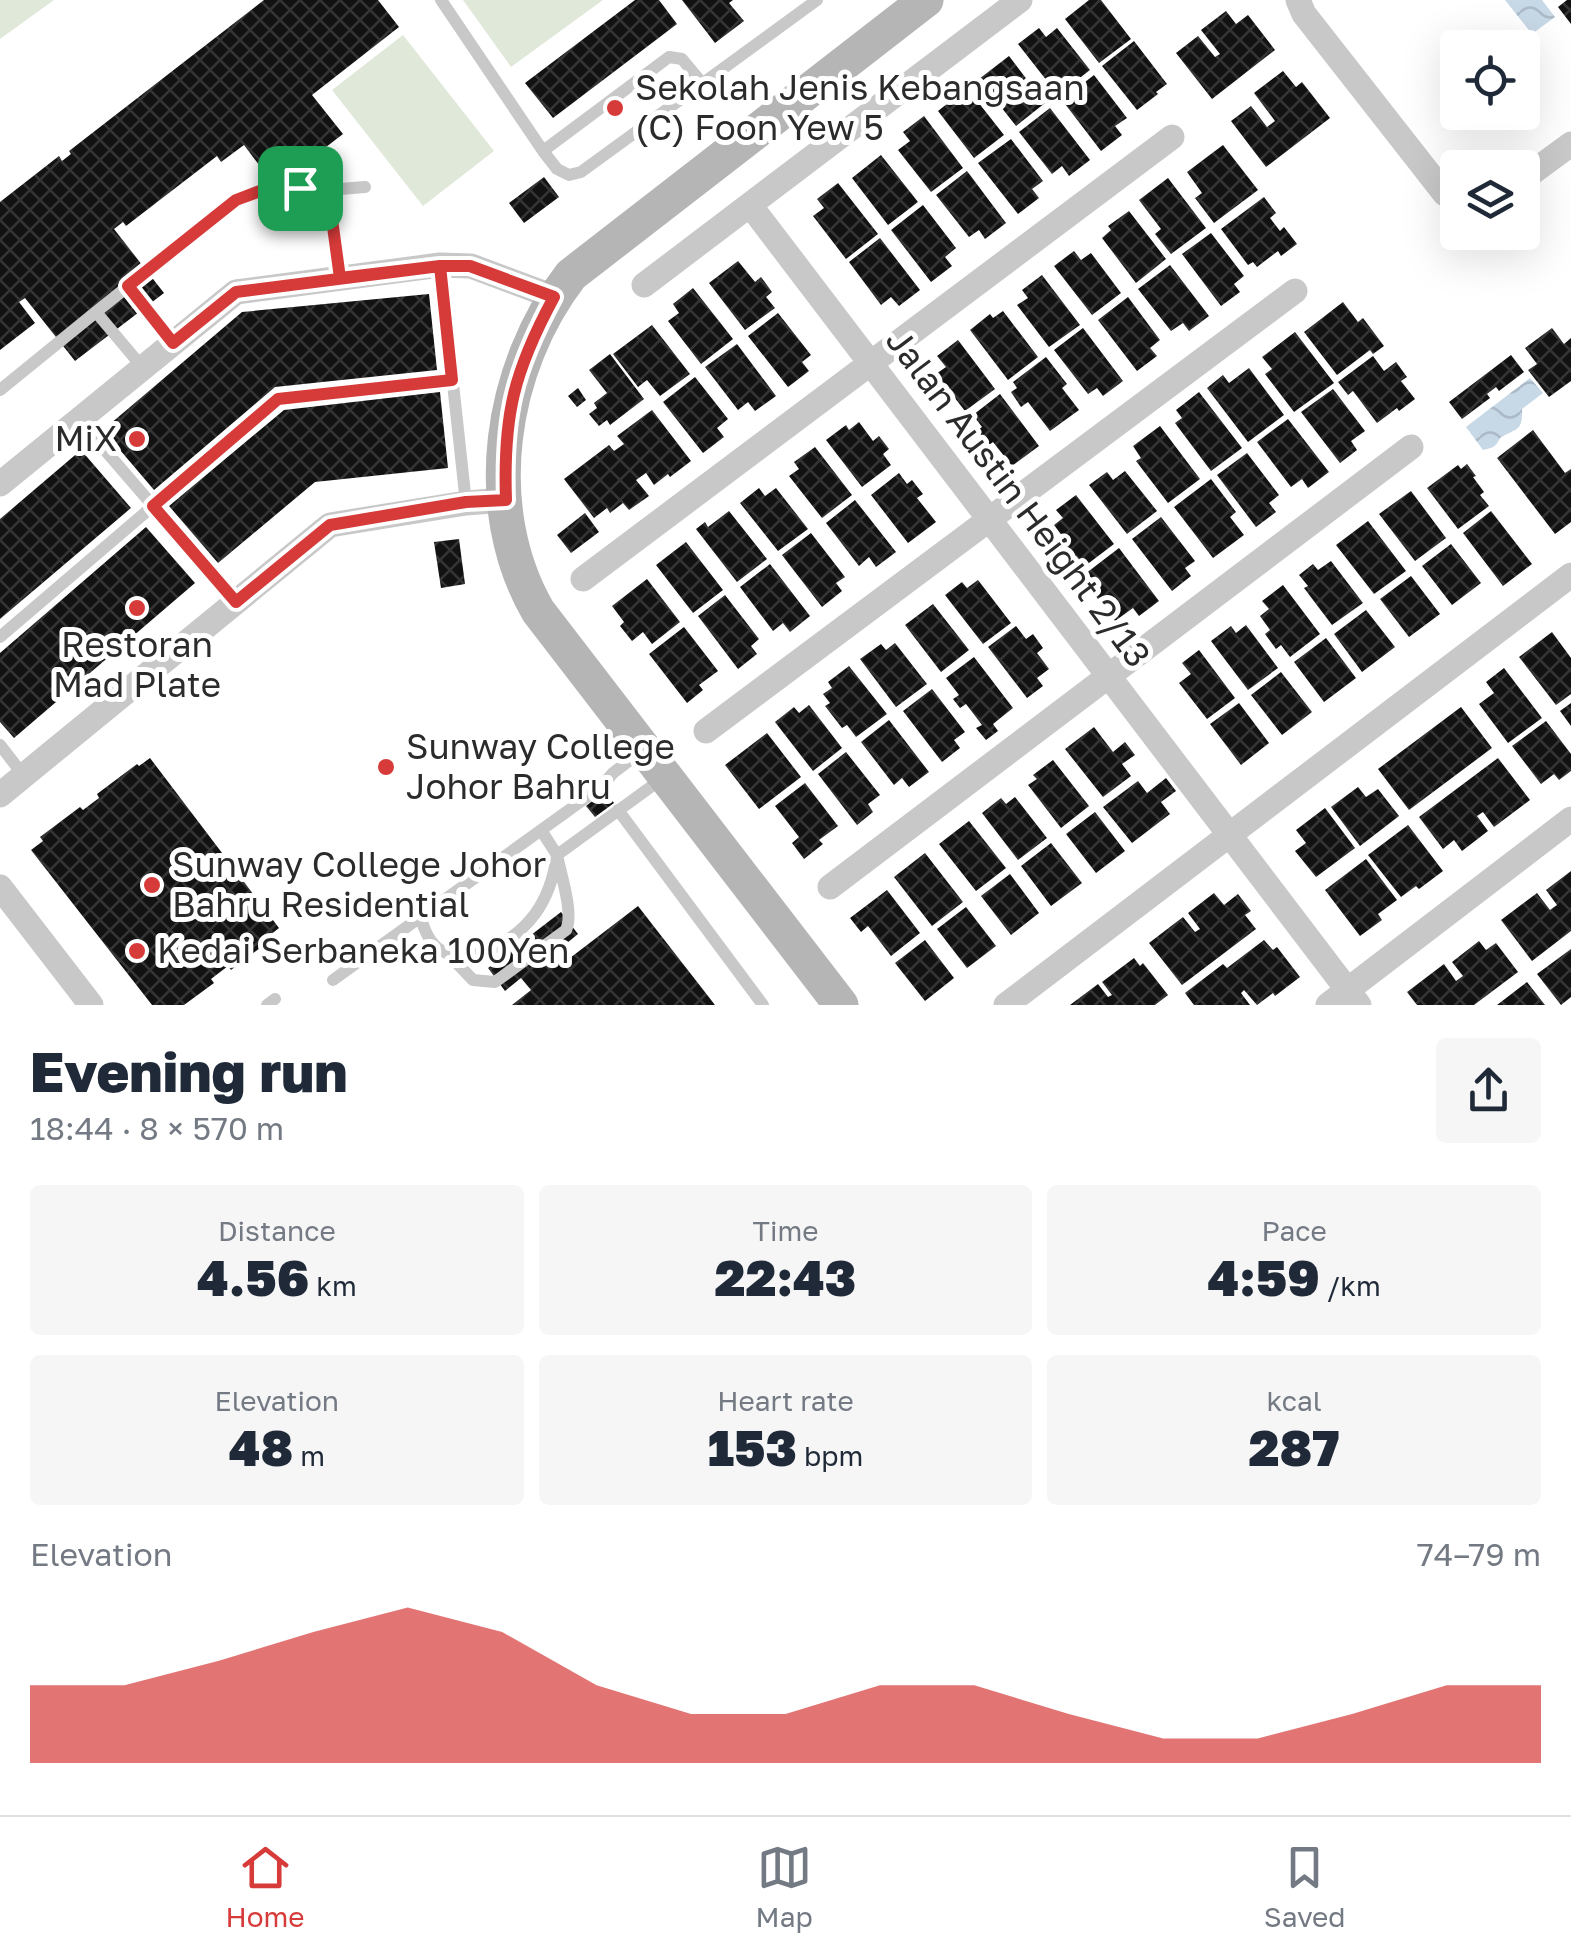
<!DOCTYPE html>
<meta charset="utf-8">
<style>
body{margin:0;font-family:"Golos Text",sans-serif;background:#f6f6f7;color:#1f2937;height:100vh;display:flex;flex-direction:column;font-size:38px;white-space:nowrap}
*{box-sizing:border-box;margin:0}
p{font-size:32px;color:#747a83}
.icon{flex:none;width:55px;height:55px;fill:none;stroke:currentColor;stroke-width:2;stroke-linecap:round;stroke-linejoin:round}
.map{position:relative;height:1005px;overflow:hidden}
.sheet{display:flex;flex-direction:column;background:#fff;flex:1}
.sheet>*{flex:none}
.controls{position:absolute;left:1440px;top:30px;display:grid;gap:20px}
.controls a{display:grid;place-items:center;width:100px;height:100px;border-radius:10px;background:#fff;box-shadow:0 10px 40px #0002;font-size:50px}
.pin{position:absolute;display:grid;place-items:center;width:85px;height:85px;color:#fff;margin:-42px;border-radius:20px;box-shadow:0 5px 15px #0006}
.round{display:grid;place-items:center;flex:none;width:105px;height:105px;border-radius:10px;background:#f6f6f7}
.head{display:flex;align-items:center;justify-content:space-between;height:170px;padding:0 30px}
h1{font-size:55px;font-weight:800;line-height:75px}
.figures{display:grid;grid-template-columns:repeat(3,1fr);gap:15px;height:170px;padding:10px 30px}
.figures div{display:grid;align-content:center;border-radius:10px;background:#f6f6f7;text-align:center}
.figures b{font-size:50px;font-weight:800}
.figures small{font-size:28px;font-weight:400}
.figures p{font-size:28px}
.chart{height:280px;padding:20px 30px}
.chart p{display:flex;justify-content:space-between}
.chart svg{width:100%;height:180px;margin-top:10px;fill:#d63b3a;opacity:.7}
.tab-bar{display:flex;justify-content:space-around;align-items:center;height:140px;border-top:2px solid #e0e1e3;background:#fff;font-size:28px;color:#747a83}
.tab-bar a{display:grid;justify-items:center;gap:5px}
.tab-bar .on{color:#d63b3a}
.map>svg:first-child{display:block}
.garden{fill:#e0e8da}
.water{fill:url(#water-waves)}
.building{fill:url(#building-cross-hatch)}
.lines{fill:none;stroke-linecap:round;stroke-linejoin:round}
.lane{stroke:#c8c8c8;stroke-width:12}
.street{stroke:#c8c8c8;stroke-width:25}
.secondary{stroke:#b5b5b5;stroke-width:35}
.route-casing{stroke:#fff;stroke-width:20}
.route{stroke:#d63b3a;stroke-width:12}
.poi-dot{fill:#d63b3a;stroke:#fff;stroke-width:4}
.labels{text-anchor:middle;stroke-width:10;stroke-linejoin:round;paint-order:stroke}
.poi-label{font-size:35px;fill:#2b2b2b;stroke:#fff;text-anchor:start}
.street-label{font-size:35px;fill:#2b2b2b;stroke:#fff}
</style>
<div class="map">
<svg width="1571" height="1005" viewBox="0 0 1571 1005">
<defs>
<pattern id="water-waves" width="16" height="10" patternUnits="userSpaceOnUse" patternTransform="scale(2.5)"><rect width="16" height="10" fill="#c7d8e7"/><path d="M0 5q4-4 8 0t8 0" fill="none" stroke="#abbac6"/></pattern>
<pattern id="building-cross-hatch" width="8" height="8" patternUnits="userSpaceOnUse" patternTransform="scale(2.5)"><rect width="8" height="8" fill="#121212"/><path d="M0 0l8 8M0 8l8-8" fill="none" stroke="#353535"/></pattern>
</defs>
<rect width="100%" height="100%" fill="#fff"/>
<!-- garden -->
<path class="garden" d="M 0,0 L 54,0 L 0,39 Z
M 463,0 L 603,0 L 511,67 Z
M 403,35 L 494,151 L 423,206 L 332,90 Z"/>
<!-- water -->
<path class="water" d="M 1505,0 L 1542,0 L 1555,17 L 1532,34 Z
M 1530,378 L 1543,393 L 1522,409 C 1523,432 1516,428 1500,438 C 1496,447 1492,448 1483,450 L 1466,427 Z"/>
<!-- building -->
<path class="building" d="M 264,0 L 378,0 L 399,27 L 312,95 L 343,134 L 300,167 L 285,146 L 259,165 L 244,145 L 221,162 L 217,156 L 126,226 L 123,222 L 114,229 L 164,293 L 75,361 L 25,298 L 19,302 L 35,323 L 0,350 L 0,202 L 59,156 L 62,161 L 71,154 L 69,151 Z
M 635,0 L 659,0 L 677,24 L 553,118 L 525,83 Z
M 682,0 L 733,0 L 729,3 L 744,21 L 715,43 Z
M 1089,0 L 1101,0 L 1131,39 L 1099,63 L 1065,19 Z
M 1567,0 L 1571,0 L 1571,24 L 1558,7 Z
M 1226,11 L 1236,24 L 1248,15 L 1275,50 L 1212,99 L 1176,53 L 1198,36 L 1215,57 L 1220,54 L 1201,30 Z
M 1039,28 L 1046,37 L 1057,28 L 1090,70 L 1058,95 L 1018,44 Z
M 1134,41 L 1167,84 L 1156,92 L 1158,94 L 1137,110 L 1102,66 Z
M 1009,56 L 1045,103 L 1016,126 L 979,79 Z
M 1283,71 L 1296,87 L 1302,82 L 1330,118 L 1266,167 L 1231,121 L 1251,106 L 1267,127 L 1275,121 L 1254,93 Z
M 1094,75 L 1127,118 L 1115,126 L 1122,135 L 1101,151 L 1062,100 Z
M 967,88 L 1004,135 L 974,158 L 938,111 Z
M 1050,108 L 1090,160 L 1069,176 L 1062,166 L 1052,174 L 1019,132 Z
M 924,116 L 963,168 L 931,192 L 898,150 L 910,141 L 903,132 Z
M 1011,139 L 1043,181 L 1032,189 L 1039,198 L 1018,214 L 978,163 Z
M 1223,145 L 1258,190 L 1214,223 L 1195,198 L 1202,193 L 1187,172 Z
M 881,155 L 918,202 L 888,225 L 852,178 Z
M 967,171 L 1006,223 L 985,239 L 979,230 L 969,237 L 936,195 Z
M 544,177 L 559,197 L 524,223 L 509,203 Z
M 1168,178 L 1206,228 L 1171,254 L 1155,234 L 1161,229 L 1139,200 Z
M 838,183 L 878,234 L 846,259 L 813,216 L 824,208 L 817,199 Z
M 1264,197 L 1276,213 L 1270,218 L 1280,231 L 1284,227 L 1297,244 L 1281,256 L 1278,251 L 1257,267 L 1253,262 L 1248,265 L 1221,229 Z
M 923,205 L 956,248 L 945,257 L 952,266 L 931,282 L 891,230 Z
M 1129,211 L 1166,259 L 1136,283 L 1102,238 L 1111,230 L 1108,226 Z
M 1211,233 L 1244,276 L 1234,284 L 1240,292 L 1221,306 L 1182,254 Z
M 880,238 L 920,290 L 899,306 L 891,297 L 881,305 L 849,262 Z
M 1074,251 L 1081,260 L 1091,253 L 1121,293 L 1092,315 L 1054,266 Z
M 738,261 L 755,282 L 761,277 L 772,292 L 766,297 L 775,308 L 745,330 L 709,283 Z
M 1170,265 L 1209,316 L 1189,331 L 1183,323 L 1171,331 L 1138,289 Z
M 1042,275 L 1080,325 L 1049,347 L 1017,305 L 1028,298 L 1022,290 Z
M 693,288 L 733,339 L 701,364 L 668,321 L 679,313 L 673,304 Z
M 429,294 L 437,370 L 275,387 L 154,490 L 103,430 L 242,312 Z
M 1128,297 L 1160,340 L 1150,348 L 1157,356 L 1137,371 L 1098,320 Z
M 1343,302 L 1358,322 L 1363,318 L 1384,346 L 1373,354 L 1370,350 L 1337,375 L 1304,332 Z
M 1003,311 L 1038,357 L 1008,380 L 970,330 L 990,314 L 993,318 Z
M 778,313 L 811,355 L 802,362 L 809,371 L 788,387 L 748,336 Z
M 652,325 L 690,374 L 660,396 L 647,380 L 638,387 L 613,354 Z
M 1083,328 L 1123,381 L 1103,396 L 1097,388 L 1088,394 L 1054,350 Z
M 1552,328 L 1564,344 L 1571,338 L 1571,381 L 1549,397 L 1528,370 L 1537,364 L 1525,348 Z
M 1295,332 L 1334,383 L 1294,412 L 1265,374 L 1272,369 L 1262,357 Z
M 958,340 L 995,389 L 965,411 L 936,374 L 946,367 L 937,356 Z
M 737,344 L 776,396 L 755,411 L 748,402 L 738,410 L 705,367 Z
M 610,354 L 644,399 L 610,425 L 607,420 L 599,426 L 589,414 L 597,408 L 594,403 L 607,393 L 589,370 Z
M 1511,355 L 1524,372 L 1499,391 L 1496,387 L 1487,394 L 1490,398 L 1462,419 L 1449,402 Z
M 1373,356 L 1384,371 L 1396,362 L 1407,377 L 1401,381 L 1415,399 L 1399,411 L 1397,408 L 1377,423 L 1353,391 L 1348,395 L 1338,382 Z
M 1046,357 L 1067,384 L 1062,388 L 1079,410 L 1050,431 L 1028,402 L 1021,407 L 1011,392 L 1017,388 L 1013,382 Z
M 1249,368 L 1284,415 L 1248,442 L 1207,388 L 1223,375 L 1229,383 Z
M 695,377 L 728,419 L 717,428 L 724,437 L 703,453 L 663,402 Z
M 578,388 L 586,400 L 577,407 L 568,396 Z
M 1333,389 L 1365,431 L 1351,441 L 1357,450 L 1340,463 L 1301,412 Z
M 440,392 L 448,468 L 315,482 L 218,563 L 169,506 L 284,410 Z
M 1199,392 L 1242,448 L 1211,471 L 1175,423 L 1182,418 L 1176,410 Z
M 1000,394 L 1039,446 L 1012,466 L 993,442 L 985,448 L 974,433 L 982,427 L 973,415 Z
M 652,410 L 691,461 L 670,477 L 668,474 L 654,485 L 646,473 L 636,480 L 649,496 L 629,510 L 623,503 L 610,513 L 607,508 L 594,518 L 564,479 L 609,445 L 614,451 L 624,444 L 617,436 Z
M 1288,419 L 1329,472 L 1308,488 L 1302,479 L 1291,487 L 1257,442 Z
M 859,422 L 873,441 L 879,436 L 889,449 L 883,454 L 891,465 L 862,487 L 826,440 L 846,425 L 849,430 Z
M 1160,426 L 1200,479 L 1168,503 L 1136,461 L 1141,458 L 1133,446 Z
M 1533,430 L 1565,473 L 1571,469 L 1571,522 L 1555,534 L 1497,458 Z
M 815,447 L 852,495 L 822,518 L 789,476 L 799,469 L 794,462 Z
M 81,450 L 131,508 L 0,619 L 0,519 Z
M 1247,453 L 1279,495 L 1269,503 L 1276,512 L 1256,527 L 1217,475 Z
M 1467,464 L 1476,476 L 1473,477 L 1484,492 L 1480,495 L 1489,506 L 1458,529 L 1427,488 L 1458,465 L 1461,469 Z
M 1125,471 L 1157,511 L 1127,534 L 1089,485 L 1107,472 L 1113,480 Z
M 899,473 L 907,484 L 912,480 L 923,494 L 917,498 L 936,522 L 908,543 L 871,495 Z
M 1211,479 L 1236,512 L 1230,517 L 1244,535 L 1213,558 L 1174,507 Z
M 759,488 L 765,496 L 776,488 L 808,529 L 778,551 L 740,503 Z
M 1411,491 L 1446,538 L 1415,561 L 1379,514 Z
M 1076,495 L 1114,544 L 1085,566 L 1087,568 L 1072,579 L 1063,567 L 1070,561 L 1059,546 L 1066,541 L 1054,525 L 1063,518 L 1056,510 Z
M 855,500 L 896,552 L 876,567 L 869,557 L 859,566 L 826,523 Z
M 729,511 L 767,559 L 737,582 L 696,529 L 705,522 L 708,527 Z
M 1491,511 L 1532,564 L 1503,586 L 1463,533 Z
M 585,513 L 599,532 L 571,553 L 557,535 Z
M 1161,517 L 1195,561 L 1185,568 L 1191,576 L 1172,591 L 1132,539 Z
M 1368,521 L 1406,571 L 1374,594 L 1336,545 Z
M 146,527 L 195,583 L 14,738 L 0,722 L 0,653 Z
M 811,533 L 845,577 L 836,583 L 842,591 L 822,607 L 782,555 Z
M 459,539 L 465,584 L 441,588 L 434,542 Z
M 686,542 L 723,590 L 693,613 L 656,565 Z
M 1451,544 L 1481,583 L 1452,605 L 1422,566 Z
M 1119,548 L 1159,601 L 1139,616 L 1133,608 L 1115,621 L 1081,577 Z
M 1331,561 L 1363,603 L 1332,625 L 1304,588 L 1308,586 L 1299,575 L 1313,564 L 1318,570 Z
M 770,564 L 810,616 L 790,632 L 783,623 L 773,631 L 740,587 Z
M 1411,576 L 1440,614 L 1409,637 L 1380,599 Z
M 647,579 L 680,622 L 652,644 L 643,632 L 632,641 L 620,626 L 624,622 L 612,606 Z
M 978,580 L 1011,623 L 983,644 L 945,595 L 962,582 L 967,588 Z
M 1283,585 L 1320,634 L 1290,657 L 1281,645 L 1276,649 L 1265,634 L 1270,630 L 1260,616 L 1269,609 L 1262,601 Z
M 725,595 L 759,639 L 751,646 L 757,654 L 738,669 L 698,616 Z
M 933,604 L 969,650 L 941,672 L 905,625 Z
M 1366,610 L 1395,647 L 1362,672 L 1334,634 Z
M 1246,625 L 1278,668 L 1248,690 L 1211,641 L 1231,626 L 1236,633 Z
M 1016,626 L 1026,639 L 1033,634 L 1043,648 L 1037,653 L 1049,669 L 1037,678 L 1043,686 L 1027,698 L 988,647 Z
M 684,627 L 718,671 L 699,685 L 703,690 L 687,703 L 649,654 Z
M 1552,632 L 1571,658 L 1571,694 L 1556,705 L 1519,657 Z
M 1326,638 L 1356,678 L 1324,702 L 1294,662 Z
M 895,643 L 927,684 L 896,707 L 860,659 L 881,644 L 886,650 Z
M 1199,650 L 1235,698 L 1207,719 L 1179,683 L 1191,674 L 1182,663 Z
M 974,657 L 1013,708 L 993,724 L 998,731 L 986,740 L 976,728 L 982,725 L 966,704 L 960,708 L 953,699 L 959,695 L 946,678 Z
M 849,666 L 887,714 L 856,737 L 847,725 L 842,728 L 825,706 L 830,703 L 823,694 L 832,688 L 828,682 Z
M 1504,668 L 1542,718 L 1508,743 L 1479,704 L 1494,693 L 1486,682 Z
M 1281,672 L 1312,712 L 1282,735 L 1251,695 Z
M 932,689 L 965,732 L 954,740 L 960,748 L 942,762 L 903,711 Z
M 1239,703 L 1269,743 L 1241,765 L 1210,724 Z
M 1571,703 L 1571,726 L 1560,711 Z
M 809,705 L 842,748 L 813,771 L 775,722 L 794,707 L 799,713 Z
M 1461,707 L 1492,748 L 1409,810 L 1378,769 Z
M 889,720 L 929,772 L 909,787 L 902,778 L 894,785 L 861,742 Z
M 1546,721 L 1571,754 L 1571,771 L 1559,780 L 1554,774 L 1541,784 L 1512,746 Z
M 1094,727 L 1113,752 L 1125,742 L 1135,755 L 1122,764 L 1131,776 L 1103,797 L 1065,749 Z
M 767,733 L 801,777 L 759,809 L 725,765 Z
M 846,752 L 880,795 L 868,804 L 873,812 L 857,825 L 818,774 Z
M 150,758 L 279,928 L 269,936 L 272,939 L 231,970 L 228,966 L 211,979 L 214,983 L 184,1005 L 152,1005 L 31,850 L 43,841 L 40,837 L 80,807 L 83,810 L 99,798 L 97,794 L 137,764 L 139,766 Z
M 1498,758 L 1530,800 L 1494,827 L 1483,812 L 1477,816 L 1488,831 L 1462,851 L 1454,840 L 1443,849 L 1419,817 Z
M 1053,760 L 1089,806 L 1061,828 L 1028,785 L 1037,779 L 1033,775 Z
M 1166,778 L 1176,791 L 1161,802 L 1170,814 L 1132,843 L 1103,807 L 1138,781 L 1147,793 Z
M 805,783 L 838,826 L 819,840 L 823,844 L 804,859 L 792,843 L 799,837 L 775,806 Z
M 1358,787 L 1366,797 L 1378,789 L 1399,816 L 1360,846 L 1331,807 Z
M 605,791 L 614,803 L 595,817 L 586,806 Z
M 1015,797 L 1047,838 L 1018,860 L 982,813 L 1001,798 L 1006,804 Z
M 1325,808 L 1355,848 L 1316,877 L 1295,851 L 1306,843 L 1296,830 Z
M 1095,812 L 1125,851 L 1096,873 L 1066,834 Z
M 969,821 L 1006,868 L 976,891 L 939,844 Z
M 1408,825 L 1443,871 L 1419,889 L 1416,886 L 1401,897 L 1368,855 Z
M 1051,843 L 1082,883 L 1051,906 L 1021,866 Z
M 925,853 L 963,902 L 932,926 L 894,877 Z
M 1366,859 L 1397,900 L 1378,914 L 1382,920 L 1360,936 L 1325,890 Z
M 1571,871 L 1571,931 L 1532,961 L 1501,920 L 1537,893 L 1550,910 L 1554,907 L 1557,905 L 1546,890 Z
M 1010,874 L 1039,913 L 1011,935 L 981,896 Z
M 887,890 L 920,933 L 891,956 L 868,926 L 861,932 L 850,918 Z
M 1214,893 L 1224,905 L 1238,894 L 1251,911 L 1245,915 L 1256,929 L 1182,985 L 1149,943 L 1183,917 L 1195,932 L 1200,929 L 1188,913 Z
M 638,906 L 715,1005 L 512,1005 L 531,990 L 521,978 L 505,991 L 488,968 L 561,912 L 578,934 L 562,947 L 570,958 Z
M 966,907 L 996,946 L 967,968 L 937,929 Z
M 925,940 L 954,978 L 925,1001 L 895,963 Z
M 1264,940 L 1273,950 L 1277,947 L 1300,977 L 1275,996 L 1273,993 L 1257,1005 L 1244,990 L 1241,993 L 1250,1005 L 1194,1005 L 1185,993 L 1223,964 L 1227,968 Z
M 1479,941 L 1486,950 L 1496,943 L 1518,972 L 1474,1005 L 1417,1005 L 1407,992 L 1444,964 L 1456,981 L 1463,976 L 1452,962 Z
M 1571,949 L 1571,997 L 1561,1005 L 1537,974 Z
M 1134,958 L 1140,966 L 1143,963 L 1168,995 L 1155,1005 L 1070,1005 L 1098,984 L 1108,997 L 1112,995 L 1102,982 Z
M 1527,982 L 1545,1005 L 1497,1005 Z"/>
<g class="lines">
<!-- lane -->
<path class="lane" d="M 441,0 L 543,151 L 557,169 L 569,175 L 581,172 L 817,0
M 543,151 L 669,57 L 682,59 L 702,83
M 328,190 L 340,278
M 440,265 L 466,503
M 128,286 L 173,343
M 96,312 L 235,200 L 268,188 L 328,190 L 365,187
M 0,390 L 96,312 L 143,368
M 79,420 L 236,602
M 0,637 L 278,399 L 452,380
M 0,745 L 24,776
M 618,810 L 763,1005
M 421,917 C 436,984 506,953 535,914 C 548,896 554,877 557,855 L 541,830
M 450,956 L 473,980 L 495,982 L 566,930 C 574,914 561,875 557,855 L 663,778
M 333,980 L 601,787 L 613,773 L 642,751
M 267,1005 L 275,999"/>
<!-- street -->
<path class="street" d="M 1298,0 L 1304,14 L 1445,194 L 1458,201
M 1522,180 L 1571,144
M 750,205 L 1359,1005
M 644,285 L 1020,0
M 0,484 L 236,292 L 440,265 L 471,266 L 554,297
M 583,579 L 1172,137
M 706,731 L 1295,291
M 0,795 L 330,525 L 466,503 L 505,500
M 0,887 L 91,1005
M 830,887 L 1411,447
M 1006,1005 L 1571,575
M 1328,1005 L 1571,819"/>
<!-- secondary -->
<path class="secondary" d="M 841,1005 L 538,611 C 478,507 500,367 571,275 L 926,0"/>
</g>
<g class="lines">
<!-- route casing -->
<g class="route-casing">
<path id="route" d="M 300,188 L 328,190 L 340,278 L 440,266 L 452,380 L 278,399 L 153,506 L 236,602 L 330,525 L 466,502 L 506,500 C 503,415 514,371 554,297 L 470,266 L 440,266 L 236,292 L 173,343 L 128,286 L 236,200 L 268,188 L 300,188"/>
</g>
<!-- route -->
<use href="#route" class="route"/>
</g>
<!-- markers -->
<g class="poi-dot">
<circle cx="615" cy="108" r="10"/>
<circle cx="137" cy="439" r="10"/>
<circle cx="137" cy="608" r="10"/>
<circle cx="386" cy="767" r="10"/>
<circle cx="152" cy="885" r="10"/>
<circle cx="137" cy="951" r="10"/>
</g>
<g class="labels">
<!-- poi labels -->
<g class="poi-label">
<text x="635" y="100">Sekolah Jenis Kebangsaan<tspan x="635" dy="40">(C) Foon Yew 5</tspan></text>
<text x="117" y="451" text-anchor="end">MiX</text>
<text x="137" y="657" text-anchor="middle">Restoran<tspan x="137" dy="40">Mad Plate</tspan></text>
<text x="406" y="759">Sunway College<tspan x="406" dy="40">Johor Bahru</tspan></text>
<text x="172" y="877">Sunway College Johor<tspan x="172" dy="40">Bahru Residential</tspan></text>
<text x="157" y="963">Kedai Serbaneka 100Yen</text>
</g>
<!-- street labels -->
<g class="street-label">
<text transform="translate(1018 498) rotate(53)" y="12">Jalan Austin Height 2/13</text>
</g>
</g>
</svg>
<div class="controls">
<a><svg class="icon" aria-label="locate" viewBox="0 0 24 24"><circle cx="12" cy="12" r="6"/><path d="M12 2v4M12 18v4M2 12h4M18 12h4"/></svg></a>
<a><svg class="icon" aria-label="layers" viewBox="0 0 24 24"><path d="M12 4l9 5-9 5-9-5zM3 14l9 5 9-5"/></svg></a>
</div>
<div class="pin" style="left:300px;top:188px;background:#1e9e55"><svg class="icon" aria-label="arrive" viewBox="0 0 24 24"><path d="M6 21V4h12l-3 4 3 4H6"/></svg></div>
</div>
<section class="sheet">
<div class="head"><div><h1>Evening run</h1><p>18:44 · 8 × 570 m</p></div><a class="round"><svg class="icon" aria-label="share" viewBox="0 0 24 24"><path d="M12 15V3M7 8l5-5 5 5M5 13v7h14v-7"/></svg></a></div>
<div class="figures">
<div><p>Distance</p><b>4.56<small> km</small></b></div>
<div><p>Time</p><b>22:43</b></div>
<div><p>Pace</p><b>4:59<small> /km</small></b></div>
</div>
<div class="figures">
<div><p>Elevation</p><b>48<small> m</small></b></div>
<div><p>Heart rate</p><b>153<small> bpm</small></b></div>
<div><p>kcal</p><b>287</b></div>
</div>
<div class="chart"><p><span>Elevation</span>74–79 m</p>
<svg viewBox="0 0 160 44" preserveAspectRatio="none"><path d="M0 44V25L10 25L20 19L30 12L40 6L50 12L60 25L70 32L80 32L90 25L100 25L110 32L120 38L130 38L140 32L150 25L160 25V44z"/></svg>
</div>
</section>
<nav class="tab-bar">
<a class="on"><svg class="icon" aria-label="home" viewBox="0 0 24 24"><path d="M3 11l9-7 9 7M6 9v11h12V9"/></svg>Home</a>
<a><svg class="icon" aria-label="map" viewBox="0 0 24 24"><path d="M3 6l6-2 6 2 6-2v14l-6 2-6-2-6 2zM9 4v14M15 6v14"/></svg>Map</a>
<a><svg class="icon" aria-label="saved" viewBox="0 0 24 24"><path d="M7 4h10v16l-5-4-5 4z"/></svg>Saved</a>
</nav>
